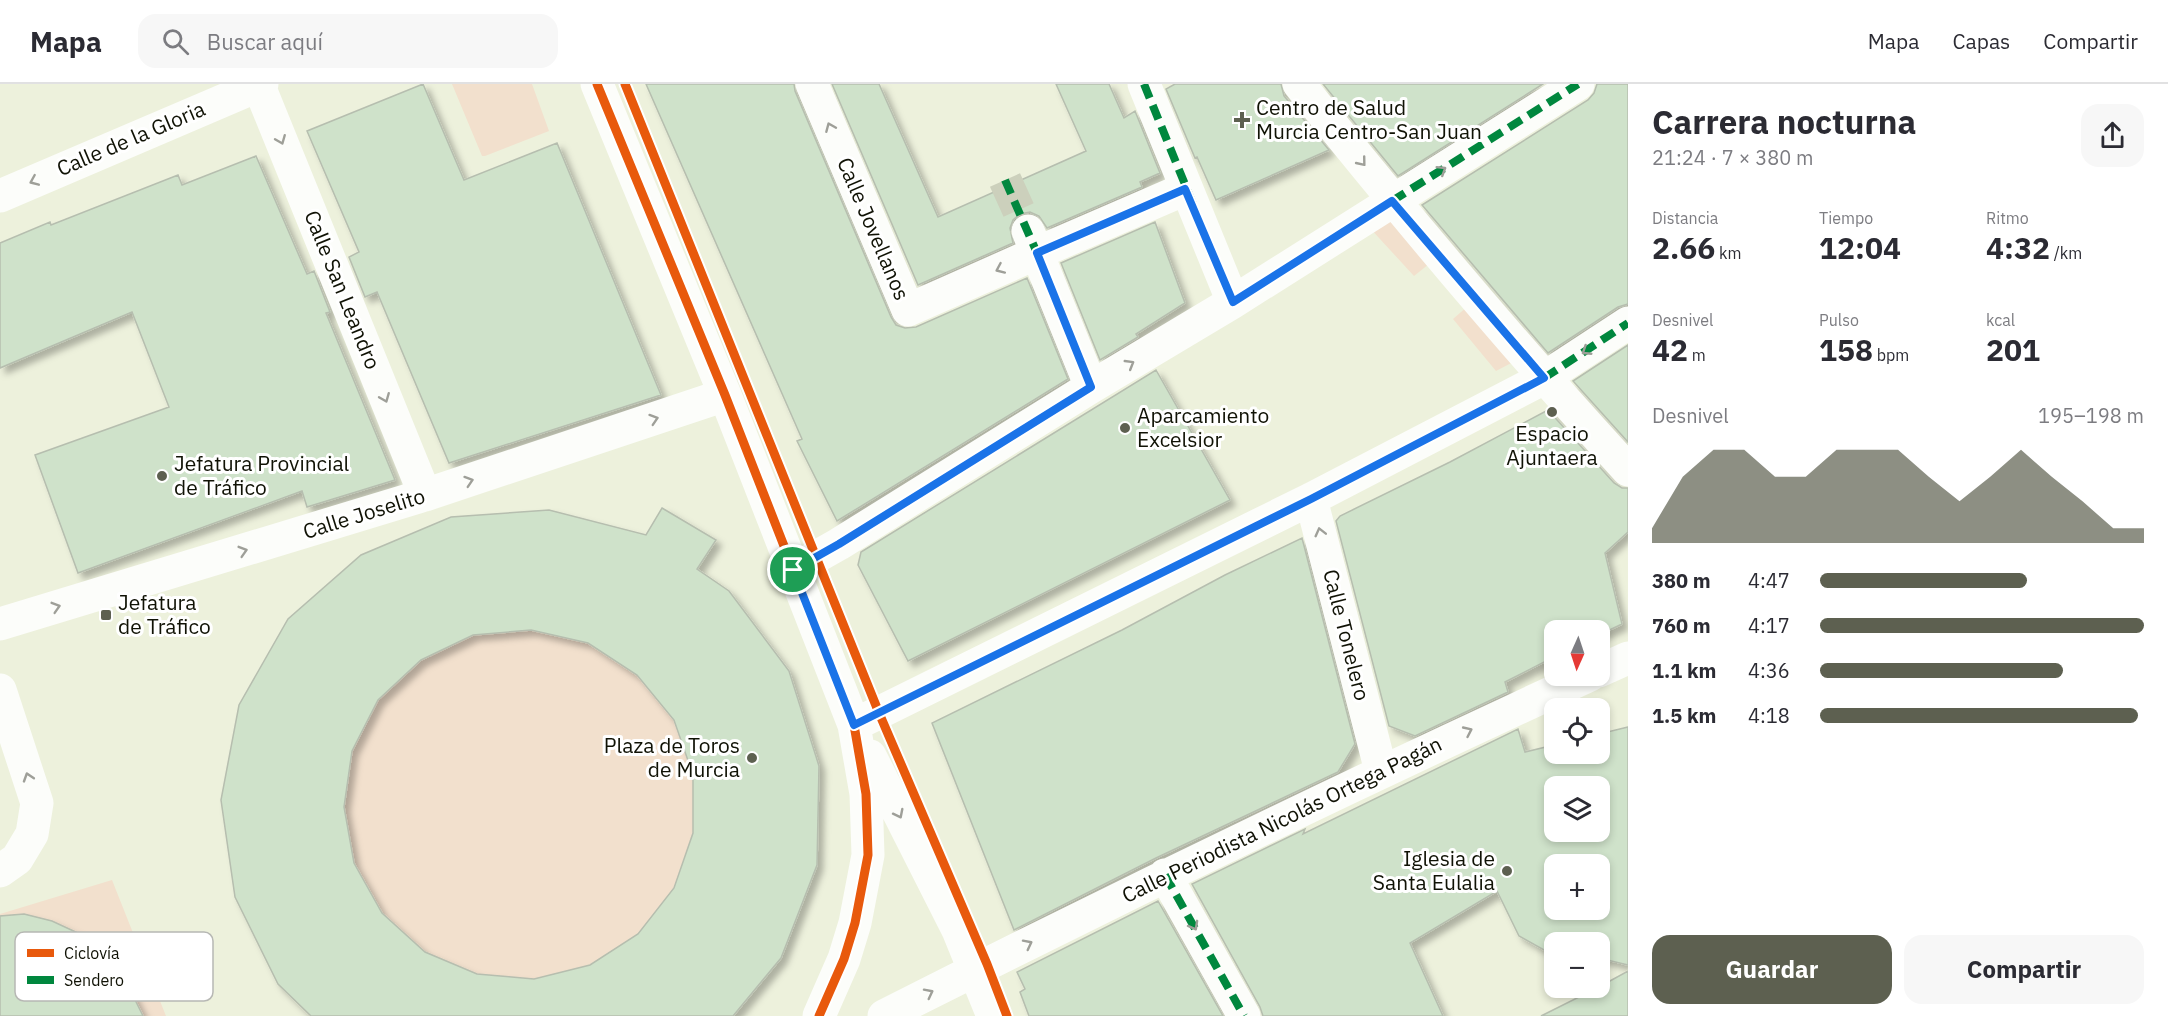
<!DOCTYPE html>
<html lang="es">
<meta charset="utf-8">
<style>
body{margin:0;font-family:"IBM Plex Sans",sans-serif;background:#f7f7f7;color:#2b2b33;height:100vh;display:flex;flex-direction:column;font-size:22px;white-space:nowrap}
*{box-sizing:border-box;margin:0}
p{font-size:20px;color:#7c7c81}
.icon{flex:none;width:33px;height:33px;fill:none;stroke:currentColor;stroke-width:2;stroke-linecap:round;stroke-linejoin:round}
.map{position:relative;flex:1;overflow:hidden}
.sheet{display:flex;flex-direction:column;background:#fff;width:540px}
.sheet>*{flex:none}
.needle{width:39px;rotate:183deg}
.tools{position:absolute;left:1544px;top:536px;display:grid;gap:12px}
.tools a{display:grid;place-items:center;width:66px;height:66px;border-radius:12px;background:#fff;box-shadow:0 3px 9px #0003;font-size:30px}
.pin{position:absolute;display:grid;place-items:center;width:51px;height:51px;color:#fff;margin:-26px;border:3px solid #fff;border-radius:50%;box-shadow:0 2px 6px #0007}
.round{display:grid;place-items:center;flex:none;width:63px;height:63px;border-radius:18px;background:#f7f7f7}
.summary{display:flex;align-items:center;justify-content:space-between;height:102px;padding:0 24px}
h1{font-size:33px;font-weight:700;line-height:45px}
.metrics{display:grid;grid-template-columns:repeat(3,1fr);gap:9px;height:102px;padding:6px 24px}
.metrics div{display:grid;align-content:center}
.metrics b{font-size:30px;font-weight:700}
.metrics small{font-size:16px;font-weight:400}
.metrics p{font-size:16px}
.chart{height:168px;padding:12px 24px}
.chart p{display:flex;justify-content:space-between}
.chart svg{width:100%;height:108px;margin-top:6px;fill:#5d6050;opacity:.7}
.button{display:flex;gap:12px;margin-top:auto;padding:12px 24px}
.button a{flex:1;height:69px;border-radius:18px;background:#5d6050;color:#fff;font-size:24px;font-weight:700;line-height:69px;text-align:center}
.button a+a{background:#f7f7f7;color:#2b2b33}
ul{padding:0 24px;list-style:none;font-size:20px}
li{display:grid;grid-template-columns:96px 72px 1fr;align-items:center;height:45px}
li i{height:15px;border-radius:8px;background:#5d6050}
header{display:flex;align-items:center;gap:36px;box-sizing:border-box;height:84px;padding:0 30px;background:#fff;border-bottom:2px solid #e1e1e2}
header strong{font-size:28px}
nav{display:flex;gap:33px;margin-inline-start:auto;font-size:21px}
.search{width:420px;height:54px;background:#f7f7f7;display:flex;align-items:center;gap:15px;box-sizing:border-box;padding:0 21px;border-radius:18px;color:#7c7c81;font-size:22px}
main{display:flex;flex:1;min-height:0}
.map>svg:first-child{display:block}
.green{fill:#f2e0cd}
.building{fill:#cfe2ca;stroke:#b6beaf;stroke-width:1.5;fill-rule:evenodd;filter:url(#shadow)}
.lines{fill:none;stroke-linecap:round;stroke-linejoin:round}
.street-tunnel{stroke:#ccd0bc;stroke-width:33;stroke-dasharray:33 16;stroke-linecap:butt}
.street{stroke:#fcfdfa;stroke-width:33}
.quiet{stroke:#00873e;stroke-width:8;stroke-dasharray:15 8;stroke-linecap:butt}
.cycleway-casing{stroke:#fff;stroke-width:13}
.cycleway{stroke:#e8590c;stroke-width:9}
.oneway{stroke:#9e9f98}
.route-casing{stroke:#fff;stroke-width:12}
.route{stroke:#1a73e8;stroke-width:8}
.poi-dot{fill:#5d6050;stroke:#fff;stroke-width:2}
.labels{text-anchor:middle;stroke-width:6;stroke-linejoin:round;paint-order:stroke}
.poi-label{font-size:21px;fill:#101205;stroke:#fff;text-anchor:start}
.street-label{font-size:21px;fill:#101205;stroke:#fff}
.key{fill:#fff;stroke:#b7b8b4;stroke-width:1.5}
.key-label{font-size:16px;fill:#101205}
</style>
<header>
<strong>Mapa</strong>
<div class="search"><svg class="icon" aria-label="search" viewBox="0 0 24 24"><circle cx="10" cy="10" r="6"/><path d="M15 15l6 6"/></svg>Buscar aquí</div>
<nav><a>Mapa</a><a>Capas</a><a>Compartir</a></nav>
</header>
<main>
<div class="map">
<svg width="1628" height="932" viewBox="0 0 1628 932">
<defs>
<filter id="shadow"><feDropShadow dx="5.5" dy="5.5" stdDeviation="3" flood-color="#0004"/></filter>
</defs>
<rect width="100%" height="100%" fill="#edf1dc"/>
<!-- green -->
<path class="green" d="M 452,0 L 532,0 L 549,47 L 485,72 L 482,72 Z
M 1393,126 L 1439,172 L 1414,192 L 1368,142 Z
M 1476,215 L 1519,275 L 1496,287 L 1453,235 Z
M 662,424 L 716,456 L 697,485 L 817,781 L 781,874 L 733,932 L 311,932 L 278,900 L 235,813 L 221,716 L 239,621 L 288,535 L 361,471 L 451,433 L 549,426 L 646,451 Z
M 112,796 L 166,932 L 0,932 L 0,830 Z"/>
<!-- building -->
<path class="building" d="M 423,0 L 464,96 L 557,59 L 661,311 L 449,379 L 377,208 L 365,213 L 349,173 L 359,168 L 307,47 Z
M 646,0 L 794,0 L 795,7 L 891,233 L 896,241 L 905,244 L 916,243 L 1027,194 L 1068,295 L 837,437 L 797,357 L 802,355 Z
M 832,0 L 879,0 L 938,133 L 1086,67 L 1056,0 L 1109,0 L 1124,34 L 1135,27 L 1160,89 L 1140,98 L 1142,103 L 1047,144 L 1039,132 L 1030,128 L 1020,130 L 1013,136 L 1010,144 L 1013,159 L 918,201 Z
M 1175,0 L 1281,0 L 1284,12 L 1329,66 L 1216,116 L 1197,73 L 1195,74 L 1166,5 Z
M 1323,0 L 1543,0 L 1398,92 Z
M 1597,0 L 1628,0 L 1628,220 L 1618,223 L 1548,269 L 1422,121 L 1588,16 L 1594,9 Z
M 256,72 L 307,190 L 314,187 L 330,228 L 326,229 L 395,396 L 307,423 L 302,407 L 78,489 L 35,371 L 169,323 L 132,228 L 0,284 L 0,159 L 50,138 L 51,141 L 178,91 L 182,101 Z
M 1155,138 L 1185,219 L 1136,250 L 1138,253 L 1100,276 L 1061,179 Z
M 1628,261 L 1628,358 L 1573,297 Z
M 1156,286 L 1230,416 L 908,577 L 858,481 L 861,468 Z
M 1548,326 L 1614,399 L 1622,404 L 1628,404 L 1628,448 L 1605,469 L 1622,540 L 1599,551 L 1599,546 L 1554,546 L 1554,573 L 1505,598 L 1508,608 L 1415,652 L 1389,642 L 1336,437 L 1340,432 L 1450,378 Z
M 662,424 L 716,456 L 697,485 L 729,507 L 789,587 L 819,682 L 817,781 L 781,874 L 733,932 L 311,932 L 278,900 L 235,813 L 221,716 L 239,621 L 288,535 L 361,471 L 451,433 L 549,426 L 646,451 ZM 531,546 L 588,559 L 637,591 L 674,636 L 693,691 L 693,749 L 674,804 L 638,850 L 590,881 L 534,895 L 477,890 L 425,868 L 382,829 L 354,779 L 344,723 L 352,667 L 378,616 L 421,576 L 473,551 Z
M 1302,454 L 1355,660 L 1338,688 L 1156,774 L 1014,846 L 932,639 L 1122,546 L 1225,491 Z
M 1628,643 L 1628,881 L 1599,874 L 1599,858 L 1554,858 L 1554,862 L 1544,866 L 1519,852 L 1497,807 L 1410,859 L 1443,932 L 1263,932 L 1260,923 L 1192,800 L 1305,745 L 1303,750 L 1518,645 L 1525,668 L 1554,661 L 1554,669 L 1599,669 L 1599,650 ZM 1554,702 L 1599,702 L 1599,747 L 1554,747 ZM 1554,780 L 1599,780 L 1599,825 L 1554,825 Z
M 1158,817 L 1223,932 L 1029,932 L 1020,908 L 1025,905 L 1017,888 Z
M 24,830 L 52,837 L 80,850 L 112,869 L 143,932 L 0,932 L 0,832 Z
M 1628,887 L 1628,932 L 1541,932 L 1599,903 Z"/>
<g class="lines">
<!-- street-tunnel -->
<path class="street-tunnel" d="M 1005,96 L 1028,147"/>
<!-- street -->
<path class="street" d="M 597,0 L 725,311 L 854,641 L 866,710 L 868,771 L 855,839 L 844,875 L 819,932
M 812,0 L 908,226 L 1037,169 L 1091,303
M 1144,0 L 1233,218
M 1299,0 C 1405,132 1513,261 1628,386
M 259,2 L 425,411
M 0,112 L 262,0
M 1028,147 L 1037,169 L 1185,105
M 1311,415 L 1381,687
M 793,486 L 839,460 L 1091,303 L 1233,218 L 1578,0
M 0,540 L 425,411 L 725,311
M 1599,587 L 1628,574
M 0,606 L 37,719 L 32,750 L 17,775 L 0,787
M 854,641 L 1311,415 L 1544,294 L 1628,239
M 870,672 L 958,846 L 993,932
M 1165,791 L 1244,932
M 884,932 C 1117,814 1353,700 1590,591"/>
<!-- quiet -->
<path class="quiet" d="M 1144,0 L 1233,218
M 1005,96 L 1037,169 L 1185,105
M 1392,117 L 1578,0
M 1544,294 L 1628,239
M 1165,791 L 1244,932"/>
<!-- cycleway casing -->
<g class="cycleway-casing">
<path id="cycleway" d="M 597,0 L 725,311 L 854,641 L 866,710 L 868,771 L 855,839 L 844,875 L 819,932
M 625,0 L 879,629 L 987,880 L 1007,932"/>
</g>
<!-- cycleway -->
<use href="#cycleway" class="cycleway"/>
</g>
<!-- one-way arrows -->
<defs><path id="oneway-chevron" d="M-2-3.5L2.5 0L-2 3.5" fill="none" stroke-width="1.6" stroke-linecap="round" stroke-linejoin="round" transform="scale(1.5)"/></defs>
<g class="oneway">
<use href="#oneway-chevron" transform="translate(830 43) rotate(-113)"/>
<use href="#oneway-chevron" transform="translate(281 56) rotate(68)"/>
<use href="#oneway-chevron" transform="translate(1362 78) rotate(51)"/>
<use href="#oneway-chevron" transform="translate(1442 86) rotate(-32)"/>
<use href="#oneway-chevron" transform="translate(34 97) rotate(157)"/>
<use href="#oneway-chevron" transform="translate(1000 185) rotate(156)"/>
<use href="#oneway-chevron" transform="translate(1586 267) rotate(147)"/>
<use href="#oneway-chevron" transform="translate(1130 280) rotate(-31)"/>
<use href="#oneway-chevron" transform="translate(385 314) rotate(68)"/>
<use href="#oneway-chevron" transform="translate(654 335) rotate(-18)"/>
<use href="#oneway-chevron" transform="translate(469 397) rotate(-18)"/>
<use href="#oneway-chevron" transform="translate(1320 448) rotate(-104)"/>
<use href="#oneway-chevron" transform="translate(243 467) rotate(-17)"/>
<use href="#oneway-chevron" transform="translate(56 523) rotate(-17)"/>
<use href="#oneway-chevron" transform="translate(1468 647) rotate(-25)"/>
<use href="#oneway-chevron" transform="translate(28 693) rotate(-108)"/>
<use href="#oneway-chevron" transform="translate(899 730) rotate(63)"/>
<use href="#oneway-chevron" transform="translate(1194 842) rotate(61)"/>
<use href="#oneway-chevron" transform="translate(1028 860) rotate(-27)"/>
<use href="#oneway-chevron" transform="translate(929 909) rotate(-27)"/>
</g>
<g class="lines">
<!-- route casing -->
<g class="route-casing">
<path id="route" d="M 1185,105 L 1233,218 L 1392,117 L 1544,294 L 1311,415 L 854,641 L 793,486 L 839,460 L 1091,303 L 1037,169 Z"/>
</g>
<!-- route -->
<use href="#route" class="route"/>
</g>
<!-- markers -->
<g class="poi-dot">
<path d="M1239 27h6v6h6v6h-6v6h-6v-6h-6v-6h6z"/>
<circle cx="1552" cy="328" r="6"/>
<circle cx="1125" cy="344" r="6"/>
<circle cx="162" cy="392" r="6"/>
<rect x="100" y="525" width="12" height="12" rx="3"/>
<circle cx="752" cy="674" r="6"/>
<circle cx="1507" cy="787" r="6"/>
</g>
<g class="labels">
<!-- poi labels -->
<g class="poi-label">
<text x="1256" y="31">Centro de Salud<tspan x="1256" dy="24">Murcia Centro-San Juan</tspan></text>
<text x="1137" y="339">Aparcamiento<tspan x="1137" dy="24">Excelsior</tspan></text>
<text x="1552" y="357" text-anchor="middle">Espacio<tspan x="1552" dy="24">Ajuntaera</tspan></text>
<text x="174" y="387">Jefatura Provincial<tspan x="174" dy="24">de Tráfico</tspan></text>
<text x="118" y="526">Jefatura<tspan x="118" dy="24">de Tráfico</tspan></text>
<text x="740" y="669" text-anchor="end">Plaza de Toros<tspan x="740" dy="24">de Murcia</tspan></text>
<text x="1495" y="782" text-anchor="end">Iglesia de<tspan x="1495" dy="24">Santa Eulalia</tspan></text>
</g>
<!-- street labels -->
<g class="street-label">
<text transform="translate(131 55) rotate(-23)" y="7">Calle de la Gloria</text>
<text transform="translate(873 145) rotate(67)" y="7">Calle Jovellanos</text>
<text transform="translate(342 206) rotate(68)" y="7">Calle San Leandro</text>
<text transform="translate(364 430) rotate(-17)" y="7">Calle Joselito</text>
<text transform="translate(1346 551) rotate(76)" y="7">Calle Tonelero</text>
<text transform="translate(1282 736) rotate(-26)" y="7">Calle Periodista Nicolás Ortega Pagán</text>
</g>
</g>
<!-- legend -->
<rect x="15" y="848" width="198" height="69" rx="9" class="key"/>
<rect x="27" y="865" width="27" height="8" fill="#e8590c"/>
<rect x="27" y="892" width="27" height="8" fill="#00873e"/>
<g class="key-label">
<text x="64" y="875">Ciclovía</text>
<text x="64" y="902">Sendero</text>
</g>
</svg>
<div class="tools">
<a><svg class="needle" viewBox="-14 -14 28 28"><path d="M0-13l5 13h-10z" fill="#e53935"/><path d="M0 13l5-13h-10z" fill="#7c7c81"/></svg></a>
<a><svg class="icon" aria-label="locate" viewBox="0 0 24 24"><circle cx="12" cy="12" r="6"/><path d="M12 2v4M12 18v4M2 12h4M18 12h4"/></svg></a>
<a><svg class="icon" aria-label="layers" viewBox="0 0 24 24"><path d="M12 4l9 5-9 5-9-5zM3 14l9 5 9-5"/></svg></a>
<a>+</a>
<a>−</a>
</div>
<div class="pin" style="left:793px;top:486px;background:#1e9e55"><svg class="icon" aria-label="arrive" viewBox="0 0 24 24"><path d="M6 21V4h12l-3 4 3 4H6"/></svg></div>
</div>
<section class="sheet">
<div class="summary"><div><h1>Carrera nocturna</h1><p>21:24 · 7 × 380 m</p></div><a class="round"><svg class="icon" aria-label="share" viewBox="0 0 24 24"><path d="M12 15V3M7 8l5-5 5 5M5 13v7h14v-7"/></svg></a></div>
<div class="metrics">
<div><p>Distancia</p><b>2.66<small> km</small></b></div>
<div><p>Tiempo</p><b>12:04</b></div>
<div><p>Ritmo</p><b>4:32<small> /km</small></b></div>
</div>
<div class="metrics">
<div><p>Desnivel</p><b>42<small> m</small></b></div>
<div><p>Pulso</p><b>158<small> bpm</small></b></div>
<div><p>kcal</p><b>201</b></div>
</div>
<div class="chart"><p><span>Desnivel</span>195–198 m</p>
<svg viewBox="0 0 160 44" preserveAspectRatio="none"><path d="M0 44V38L10 17L20 6L30 6L40 17L50 17L60 6L70 6L80 6L90 17L100 27L110 17L120 6L130 17L140 27L150 38L160 38V44z"/></svg>
</div>
<ul>
<li><b>380 m</b>4:47<i style="width:64%"></i></li>
<li><b>760 m</b>4:17<i style="width:100%"></i></li>
<li><b>1.1 km</b>4:36<i style="width:75%"></i></li>
<li><b>1.5 km</b>4:18<i style="width:98%"></i></li>
</ul>
<div class="button"><a>Guardar</a><a>Compartir</a></div>
</section>
</main>
